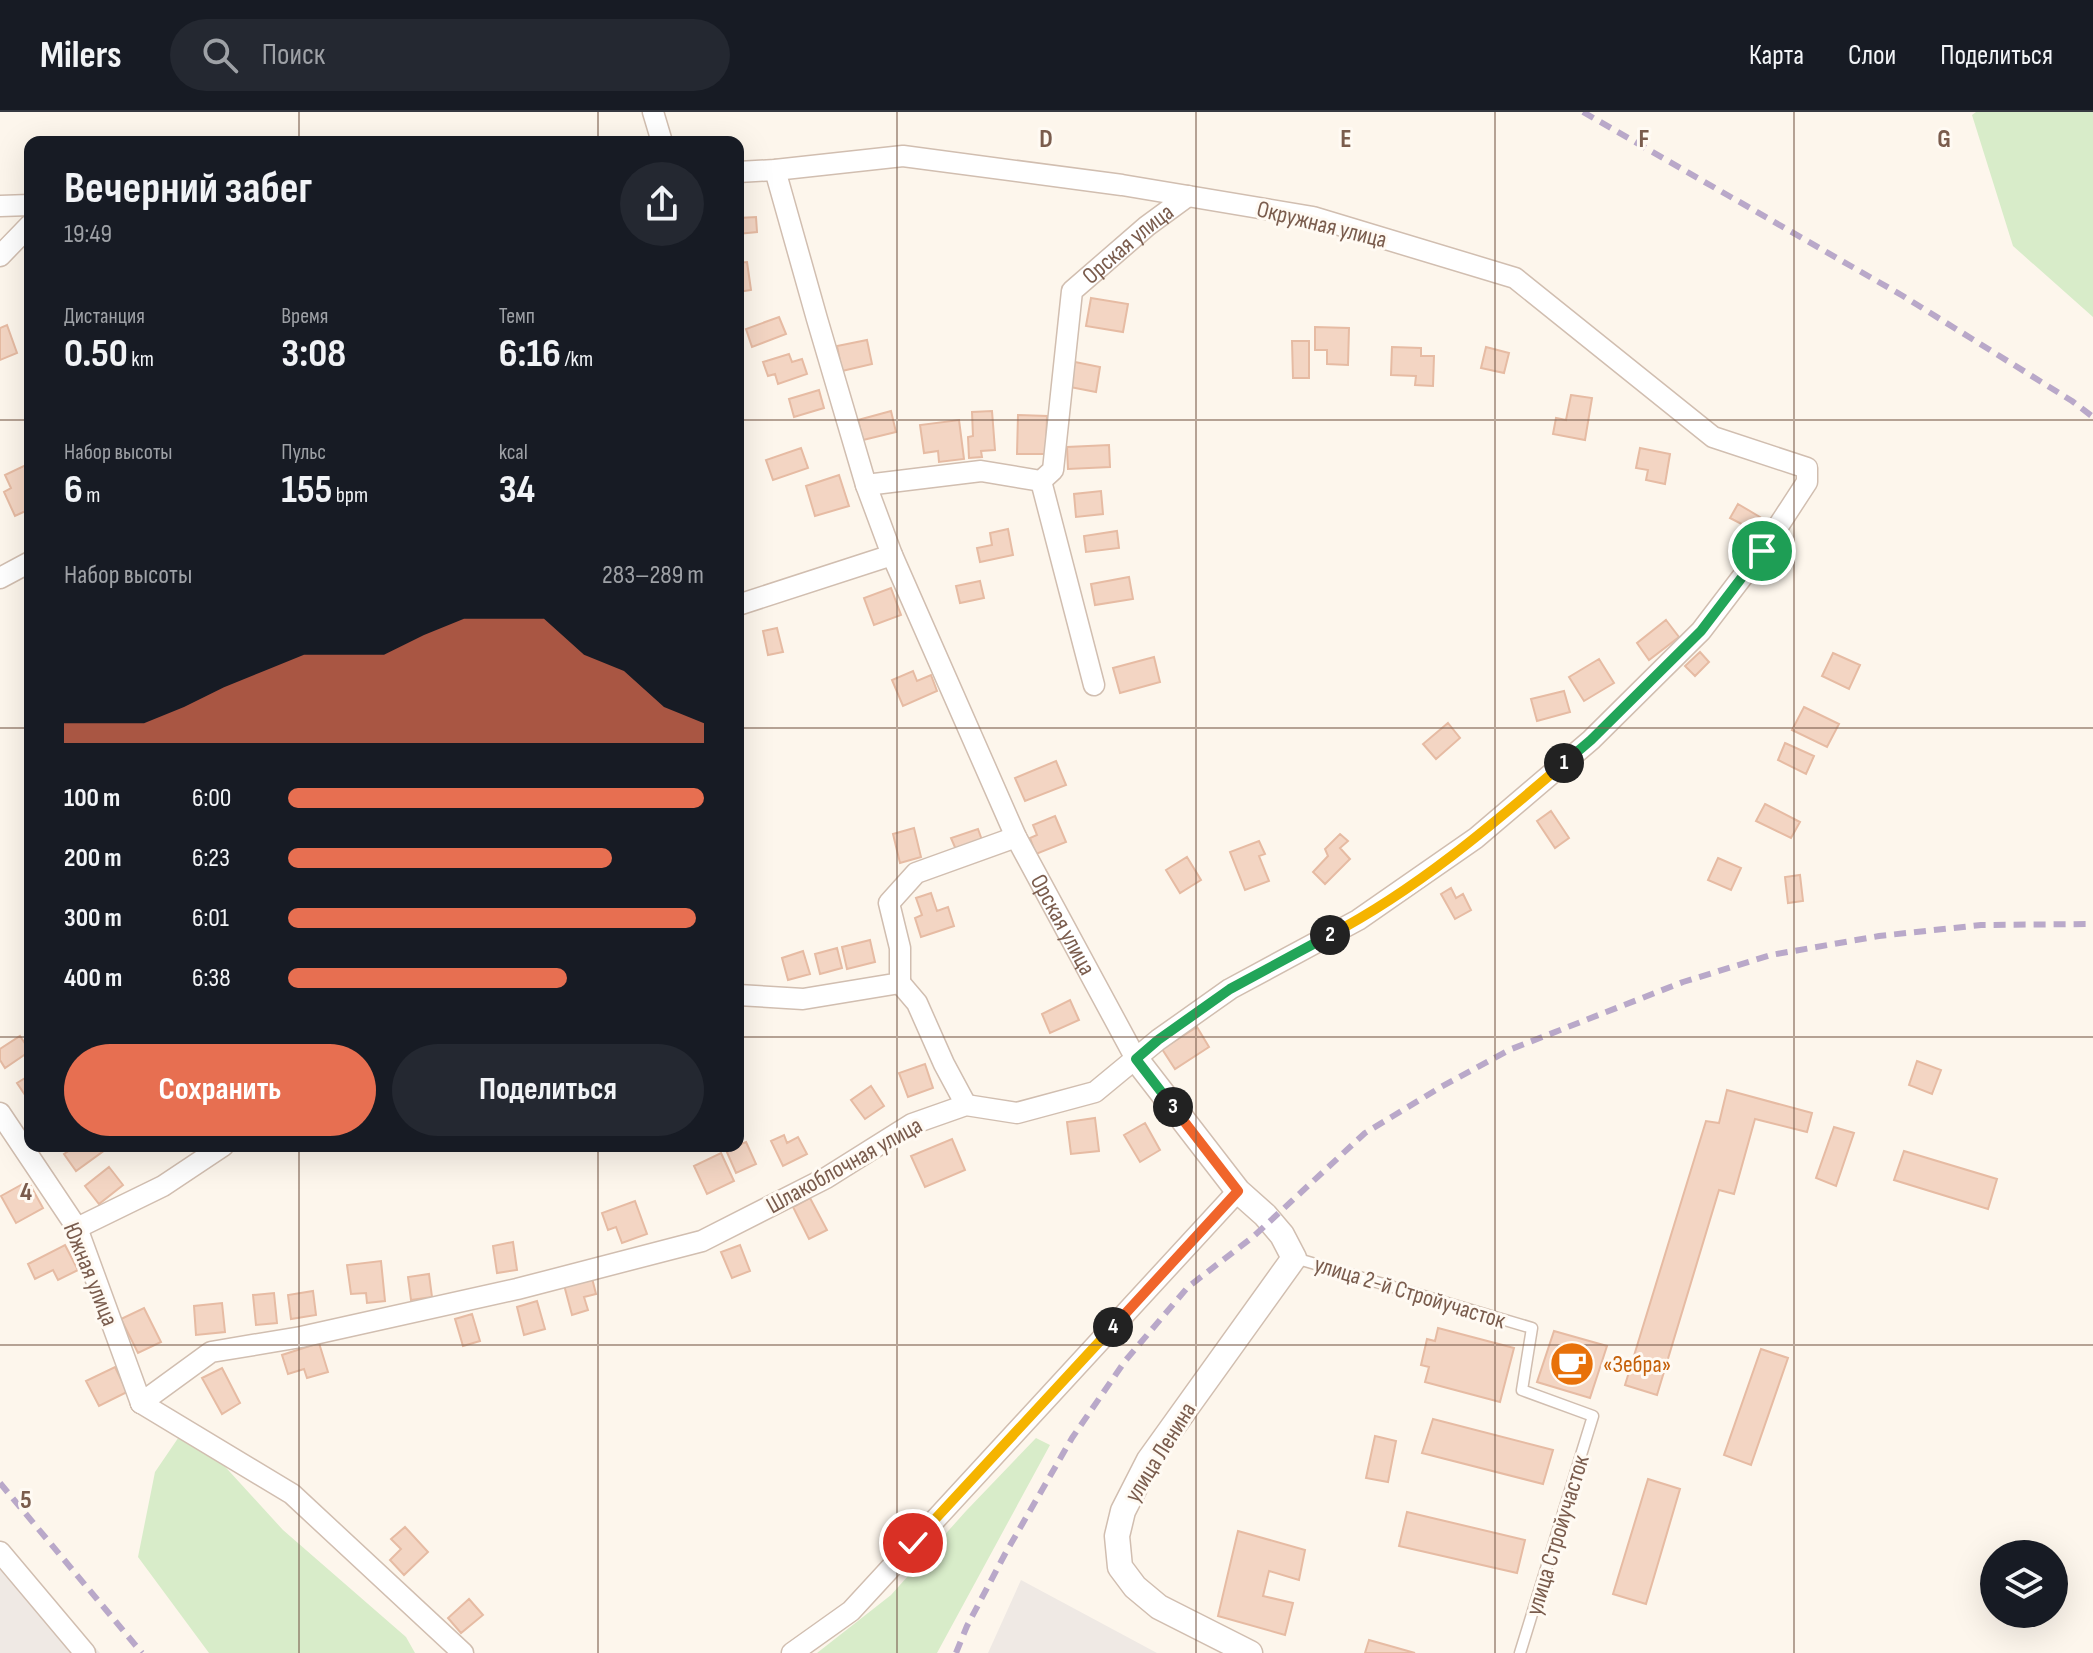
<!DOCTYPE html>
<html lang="ru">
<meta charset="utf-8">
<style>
body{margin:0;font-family:"Sofia Sans Condensed",sans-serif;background:#242831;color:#f1f3f6;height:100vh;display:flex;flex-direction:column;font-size:30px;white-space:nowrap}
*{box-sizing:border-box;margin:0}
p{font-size:26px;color:#9ea1a6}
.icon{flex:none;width:44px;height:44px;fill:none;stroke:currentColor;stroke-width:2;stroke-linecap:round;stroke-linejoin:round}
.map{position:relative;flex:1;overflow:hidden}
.panel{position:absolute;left:24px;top:24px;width:720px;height:1016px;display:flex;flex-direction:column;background:#171b24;border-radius:16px;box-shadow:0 8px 32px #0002}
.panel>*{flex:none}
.fabs{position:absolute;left:1980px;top:1428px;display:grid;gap:16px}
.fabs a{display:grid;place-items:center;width:88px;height:88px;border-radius:50%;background:#171b24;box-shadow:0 8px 32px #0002;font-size:40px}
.pin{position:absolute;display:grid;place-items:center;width:68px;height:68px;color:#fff;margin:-34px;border:4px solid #fff;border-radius:50%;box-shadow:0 2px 8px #0007}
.km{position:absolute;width:40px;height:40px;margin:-20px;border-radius:50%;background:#222;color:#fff;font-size:22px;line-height:40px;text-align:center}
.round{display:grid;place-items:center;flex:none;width:84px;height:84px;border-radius:42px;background:#242831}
.overview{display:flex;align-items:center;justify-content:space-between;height:136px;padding:0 40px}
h1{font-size:44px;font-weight:700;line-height:60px}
.metrics{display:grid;grid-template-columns:repeat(3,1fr);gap:12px;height:136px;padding:8px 40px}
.metrics div{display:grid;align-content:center}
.metrics b{font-size:40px;font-weight:700}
.metrics small{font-size:22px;font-weight:400}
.metrics p{font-size:22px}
.chart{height:224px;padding:16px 40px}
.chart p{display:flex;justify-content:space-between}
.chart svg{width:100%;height:144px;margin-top:8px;fill:#e76f51;opacity:.7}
.cta{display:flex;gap:16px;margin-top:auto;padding:16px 40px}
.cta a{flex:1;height:92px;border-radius:48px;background:#e76f51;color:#fff;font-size:32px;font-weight:700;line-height:92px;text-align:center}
.cta a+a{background:#242831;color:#f1f3f6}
ul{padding:0 40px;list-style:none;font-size:26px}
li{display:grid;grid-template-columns:128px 96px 1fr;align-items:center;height:60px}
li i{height:20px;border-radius:10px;background:#e76f51}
header{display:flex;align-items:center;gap:48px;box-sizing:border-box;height:112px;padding:0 40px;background:#171b24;border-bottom:2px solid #363941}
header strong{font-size:38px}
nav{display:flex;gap:44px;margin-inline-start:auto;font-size:28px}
.search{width:560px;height:72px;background:#242831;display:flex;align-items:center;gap:20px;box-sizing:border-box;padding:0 28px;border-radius:44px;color:#9ea1a6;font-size:30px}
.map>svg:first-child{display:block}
.industrial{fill:#efe9e4}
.green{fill:#d8ecc9}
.building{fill:#f3d5c3;stroke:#e6bba3;stroke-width:2}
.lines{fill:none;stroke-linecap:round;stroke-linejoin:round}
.service-casing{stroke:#d1beb0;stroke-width:13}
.minor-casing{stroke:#d1beb0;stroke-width:23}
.tertiary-casing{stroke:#d1beb0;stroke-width:27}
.service{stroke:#fff;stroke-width:10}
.minor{stroke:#fff;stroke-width:20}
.tertiary{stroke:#fff;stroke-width:24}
.rail{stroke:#b9a8c9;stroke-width:6;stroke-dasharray:12 8;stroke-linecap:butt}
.split-1-casing{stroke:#fff;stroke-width:16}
.split-2-casing{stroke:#fff;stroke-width:16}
.split-3-casing{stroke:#fff;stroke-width:16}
.split-4-casing{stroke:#fff;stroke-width:16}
.split-5-casing{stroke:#fff;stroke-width:16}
.split-1{stroke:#22a559;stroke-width:10}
.split-2{stroke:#f5b400;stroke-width:10}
.split-3{stroke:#22a559;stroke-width:10}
.split-4{stroke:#f0652b;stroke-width:10}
.split-5{stroke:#f5b400;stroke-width:10}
.grid{fill:none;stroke:#7a5c4d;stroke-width:2;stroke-opacity:0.55}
.labels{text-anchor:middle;stroke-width:6;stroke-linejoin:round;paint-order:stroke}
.street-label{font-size:24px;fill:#7a5c4d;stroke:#fffaf3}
.food-label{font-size:24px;fill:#c56008;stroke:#fffaf3;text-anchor:start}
.grid-label{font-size:26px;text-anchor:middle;font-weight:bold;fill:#7a5c4d;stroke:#fffaf3;stroke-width:6;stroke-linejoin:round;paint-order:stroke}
</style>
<header>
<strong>Milers</strong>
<div class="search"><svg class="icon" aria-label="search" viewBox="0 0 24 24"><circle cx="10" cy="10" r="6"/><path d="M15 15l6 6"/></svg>Поиск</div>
<nav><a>Карта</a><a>Слои</a><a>Поделиться</a></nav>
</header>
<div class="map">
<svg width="2093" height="1541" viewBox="0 0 2093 1541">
<rect width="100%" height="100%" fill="#fdf6ec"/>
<!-- industrial -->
<path class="industrial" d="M 0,1429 L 100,1541 L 0,1541 Z
M 1021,1468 L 1157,1541 L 988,1541 Z"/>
<!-- green -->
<path class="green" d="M 1976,0 L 2093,0 L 2093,205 L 2013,134 L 1972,3 Z
M 187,1313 L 283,1418 L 406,1525 L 415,1541 L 209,1541 L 138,1445 L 155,1360 Z
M 1036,1326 L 1050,1333 L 937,1541 L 817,1541 L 891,1483 L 966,1399 Z"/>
<!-- building -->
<path class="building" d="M 756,105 L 757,120 L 738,122 L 738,106 Z
M 747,150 L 751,178 L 738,180 L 738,151 Z
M 1091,186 L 1128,192 L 1123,220 L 1086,214 Z
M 779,205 L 786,222 L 752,235 L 746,217 Z
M 7,213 L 17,241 L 0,248 L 0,216 Z
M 1315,215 L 1349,216 L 1348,253 L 1327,252 L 1327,238 L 1315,238 Z
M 867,228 L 872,252 L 842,259 L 837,234 Z
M 1292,229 L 1309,229 L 1309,266 L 1293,266 Z
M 1392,235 L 1421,236 L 1421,244 L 1434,244 L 1433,274 L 1415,273 L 1416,264 L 1391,263 Z
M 1486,235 L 1509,241 L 1504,261 L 1481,256 Z
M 789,242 L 792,250 L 802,247 L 807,262 L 778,272 L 775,262 L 768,264 L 763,250 Z
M 1075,250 L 1100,255 L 1096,280 L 1070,275 Z
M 819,278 L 824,296 L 794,305 L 789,287 Z
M 1571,283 L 1592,286 L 1585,328 L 1553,322 L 1556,306 L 1566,308 Z
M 891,299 L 896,320 L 863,328 L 858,308 Z
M 992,299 L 995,338 L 981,339 L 982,345 L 969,346 L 968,325 L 973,324 L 972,300 Z
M 1018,303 L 1047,304 L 1046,342 L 1017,342 Z
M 959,308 L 964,347 L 939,350 L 938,339 L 924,341 L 920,313 Z
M 1109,333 L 1110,355 L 1068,357 L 1067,335 Z
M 801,336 L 808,356 L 773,368 L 766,348 Z
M 1640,336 L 1670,342 L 1665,372 L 1646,368 L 1648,358 L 1636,356 Z
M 30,351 L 30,397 L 15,404 L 4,380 L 11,376 L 5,363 Z
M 839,363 L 849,394 L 815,404 L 806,374 Z
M 1101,379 L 1103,402 L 1076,405 L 1074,382 Z
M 1738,392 L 1760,405 L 1753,418 L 1730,406 Z
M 1008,417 L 1013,443 L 980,450 L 977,436 L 992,433 L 990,421 Z
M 1117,419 L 1119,436 L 1086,440 L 1084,424 Z
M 1129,465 L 1133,487 L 1095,493 L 1091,472 Z
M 980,469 L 984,486 L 960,491 L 956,474 Z
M 891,476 L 901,503 L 874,513 L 864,486 Z
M 1666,508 L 1679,525 L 1649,548 L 1637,531 Z
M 777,516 L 783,540 L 768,543 L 763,519 Z
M 1700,540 L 1709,550 L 1695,564 L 1685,554 Z
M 1833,541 L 1860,553 L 1849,577 L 1822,564 Z
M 1154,545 L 1160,570 L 1120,581 L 1113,556 Z
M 1599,547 L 1614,571 L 1584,589 L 1569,565 Z
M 913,559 L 917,569 L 931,563 L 937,579 L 903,594 L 892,568 Z
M 1564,579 L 1570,600 L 1537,609 L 1531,587 Z
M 1804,595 L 1839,612 L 1827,635 L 1792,618 Z
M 1448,611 L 1460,626 L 1436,647 L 1423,632 Z
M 1785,631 L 1814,644 L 1806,662 L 1778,648 Z
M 1056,649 L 1066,673 L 1025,689 L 1015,666 Z
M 1765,692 L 1800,710 L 1791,726 L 1756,709 Z
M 1551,699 L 1569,726 L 1555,736 L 1537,709 Z
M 1055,704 L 1066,730 L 1036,742 L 1030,726 L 1037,723 L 1033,713 Z
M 914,716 L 921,745 L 900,751 L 893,722 Z
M 978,717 L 983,731 L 957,740 L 951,726 Z
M 1340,722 L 1348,729 L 1340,736 L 1350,747 L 1325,772 L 1313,760 L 1328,744 L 1325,737 Z
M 1259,729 L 1265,742 L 1259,744 L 1269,769 L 1245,778 L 1230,740 Z
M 1187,745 L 1201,768 L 1180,781 L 1166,758 Z
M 1718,746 L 1741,756 L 1731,778 L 1708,768 Z
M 1800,763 L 1803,789 L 1788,791 L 1785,765 Z
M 1451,776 L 1456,786 L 1463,782 L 1471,798 L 1455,807 L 1441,782 Z
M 931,781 L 937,799 L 948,795 L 954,814 L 921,825 L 915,806 L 922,803 L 916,786 Z
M 870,828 L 875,850 L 847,857 L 842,835 Z
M 837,836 L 842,856 L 820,862 L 815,842 Z
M 803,839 L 810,862 L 788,868 L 782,846 Z
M 1070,888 L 1079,908 L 1050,921 L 1042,902 Z
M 1197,915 L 1209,935 L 1175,957 L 1162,937 Z
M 20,924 L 30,939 L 5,956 L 0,948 L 0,937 Z
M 1917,949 L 1941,958 L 1932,982 L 1909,973 Z
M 925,952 L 933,976 L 908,985 L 899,961 Z
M 30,963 L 30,988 L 29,989 L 17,971 Z
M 871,974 L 884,994 L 865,1007 L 851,988 Z
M 1727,978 L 1812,1001 L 1807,1020 L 1755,1007 L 1734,1082 L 1719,1078 L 1657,1283 L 1625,1273 L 1706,1009 L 1719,1011 Z
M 1095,1006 L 1099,1039 L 1071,1042 L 1067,1010 Z
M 1145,1011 L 1160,1038 L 1140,1050 L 1124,1023 Z
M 1834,1015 L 1854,1021 L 1836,1074 L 1816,1066 Z
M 784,1023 L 787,1031 L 798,1025 L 807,1042 L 783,1054 L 771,1029 Z
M 952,1027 L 965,1058 L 925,1075 L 911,1044 Z
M 746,1030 L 756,1052 L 736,1061 L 726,1038 Z
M 76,1034 L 102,1034 L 105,1038 L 76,1059 L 64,1042 Z
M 1904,1039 L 1997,1067 L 1988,1097 L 1894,1068 Z
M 721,1041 L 734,1069 L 707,1082 L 694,1054 Z
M 109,1055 L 123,1073 L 99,1092 L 85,1074 Z
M 28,1069 L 43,1096 L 16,1111 L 1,1084 Z
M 810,1086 L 827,1118 L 809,1127 L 793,1095 Z
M 635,1089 L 647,1122 L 622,1131 L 616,1115 L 608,1118 L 602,1101 Z
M 513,1130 L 517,1158 L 497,1161 L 493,1134 Z
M 65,1133 L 78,1158 L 58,1168 L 53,1158 L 35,1167 L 28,1152 Z
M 740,1133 L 750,1159 L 732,1166 L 721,1140 Z
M 381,1149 L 385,1189 L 367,1191 L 366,1181 L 351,1182 L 347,1153 Z
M 429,1162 L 432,1185 L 411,1188 L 408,1165 Z
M 592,1166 L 596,1182 L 584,1185 L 588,1198 L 572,1203 L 564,1173 Z
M 313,1179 L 316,1203 L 291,1207 L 288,1183 Z
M 274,1181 L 277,1211 L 256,1213 L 253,1183 Z
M 537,1189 L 545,1217 L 524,1223 L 517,1195 Z
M 222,1191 L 225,1220 L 196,1223 L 194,1194 Z
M 144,1196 L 161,1230 L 138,1241 L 121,1207 Z
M 472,1202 L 480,1229 L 463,1234 L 455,1207 Z
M 1438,1216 L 1514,1236 L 1500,1290 L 1425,1270 L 1429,1255 L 1421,1253 L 1427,1227 L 1435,1229 Z
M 1554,1219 L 1607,1234 L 1590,1286 L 1537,1270 Z
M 319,1231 L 328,1260 L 307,1266 L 304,1257 L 288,1262 L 282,1243 Z
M 1761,1237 L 1788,1246 L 1751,1353 L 1724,1343 Z
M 115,1255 L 127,1280 L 99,1294 L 86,1269 Z
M 222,1256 L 240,1291 L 222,1302 L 202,1266 Z
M 1433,1307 L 1553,1338 L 1543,1372 L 1422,1341 Z
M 1375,1324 L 1396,1329 L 1388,1370 L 1366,1366 Z
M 1648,1367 L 1680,1377 L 1646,1492 L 1613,1482 Z
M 1407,1400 L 1525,1428 L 1517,1461 L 1399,1434 Z
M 405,1415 L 428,1440 L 404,1463 L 390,1448 L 401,1437 L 391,1427 Z
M 1238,1419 L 1305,1438 L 1299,1468 L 1269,1459 L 1263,1484 L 1293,1491 L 1285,1523 L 1218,1504 Z
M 469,1487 L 483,1503 L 461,1521 L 448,1506 Z
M 1369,1528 L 1415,1541 L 1365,1541 Z"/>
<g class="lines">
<!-- service casing -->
<g class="service-casing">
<path id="service" d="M 1295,1146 L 1532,1216 L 1522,1278 L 1593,1304 L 1520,1541"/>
</g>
<!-- minor casing -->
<g class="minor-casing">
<g id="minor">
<path d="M 653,0 L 662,30"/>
<path id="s1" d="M 775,58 L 817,207 L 866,373 L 892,443 L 1016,725 L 1136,947"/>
<path d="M 0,94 L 30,93"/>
<path d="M 0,144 L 30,113"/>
<path d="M 1041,369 L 1094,573"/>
<path id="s2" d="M 866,373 L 981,359 L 1041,369 L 1053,358 L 1072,179 L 1147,114 L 1188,84"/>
<path d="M 0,466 L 30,450"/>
<path d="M 738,493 L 892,443"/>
<path d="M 900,871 L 917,891 L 944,952 L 966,993"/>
<path d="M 738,883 L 803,887 L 900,871 L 900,836 L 889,791 L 916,761 L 1016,725"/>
<path d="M 0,1001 L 77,1116 L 141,1291"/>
<path d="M 77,1116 L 163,1074 L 223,1034"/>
<path d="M 141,1291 L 211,1240 L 301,1225 L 517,1177 L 702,1129 L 826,1066 L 912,1012 L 966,993 L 1017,1001 L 1095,980 L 1158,928 L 1230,877 L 1358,808 L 1476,726 L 1591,628 L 1701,519 L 1762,439 L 1807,370 L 1807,356 L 1713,325 L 1515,166 L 1313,105 L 1122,73 L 903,44 L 775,58 L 738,60"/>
<path d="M 141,1291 L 292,1382 L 463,1541"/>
<path d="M 0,1440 L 85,1541"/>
<path d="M 792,1541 L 851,1499 L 1238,1079"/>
</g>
</g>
<!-- tertiary casing -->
<g class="tertiary-casing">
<path id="tertiary" d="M 1136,947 L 1238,1079 L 1265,1103 L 1282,1123 L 1294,1146 L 1149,1348 L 1123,1399 L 1117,1424 L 1120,1455 L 1135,1475 L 1159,1495 L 1250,1541"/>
</g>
<!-- service -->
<use href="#service" class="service"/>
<!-- minor -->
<use href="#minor" class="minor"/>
<!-- tertiary -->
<use href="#tertiary" class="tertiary"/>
<!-- rail -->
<path class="rail" d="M 1583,0 L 1903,184 L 2072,289 L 2093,305
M 0,1371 L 142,1541
M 956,1541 L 967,1514 L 1005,1442 L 1072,1326 L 1125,1249 L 1188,1175 L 1254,1124 L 1365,1021 L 1441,975 L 1509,938 L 1683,870 L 1771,843 L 1879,824 L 1981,813 L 2093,812"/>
</g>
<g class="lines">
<!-- split-1 casing -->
<g class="split-1-casing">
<path id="split-1" d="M 1564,651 L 1591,628 L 1701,519 L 1762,439"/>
</g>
<!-- split-2 casing -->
<g class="split-2-casing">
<path id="split-2" d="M 1330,823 C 1416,778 1491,714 1564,651"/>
</g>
<!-- split-3 casing -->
<g class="split-3-casing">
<path id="split-3" d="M 1173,995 L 1136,947 L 1158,928 L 1230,877 L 1330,823"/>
</g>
<!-- split-4 casing -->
<g class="split-4-casing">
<path id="split-4" d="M 1113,1215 L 1238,1079 L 1173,995"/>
</g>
<!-- split-5 casing -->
<g class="split-5-casing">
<path id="split-5" d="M 913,1431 L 1113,1215"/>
</g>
<!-- split-1 -->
<use href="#split-1" class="split-1"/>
<!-- split-2 -->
<use href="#split-2" class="split-2"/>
<!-- split-3 -->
<use href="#split-3" class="split-3"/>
<!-- split-4 -->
<use href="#split-4" class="split-4"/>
<!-- split-5 -->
<use href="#split-5" class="split-5"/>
</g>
<!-- grid -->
<path class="grid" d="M 299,0 L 299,30M 598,0 L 598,30M 897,0 L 897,1541M 1196,0 L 1196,1541M 1495,0 L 1495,1541M 1794,0 L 1794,1541M 0,308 L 30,308M 738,308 L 2093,308M 0,616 L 30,616M 738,616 L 2093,616M 0,925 L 30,925M 738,925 L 2093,925M 299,1034 L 299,1541M 598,1034 L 598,1541M 0,1233 L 2093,1233"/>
<!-- icons -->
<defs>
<g id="cafe-disc" transform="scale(2.3)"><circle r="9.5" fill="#e8710a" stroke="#fffaf3"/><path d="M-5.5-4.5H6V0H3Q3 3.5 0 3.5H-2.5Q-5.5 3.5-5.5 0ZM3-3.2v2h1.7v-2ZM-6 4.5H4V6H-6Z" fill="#fff"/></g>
</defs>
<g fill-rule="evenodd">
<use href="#cafe-disc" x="1572" y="1252"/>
</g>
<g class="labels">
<!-- street labels -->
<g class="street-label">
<text transform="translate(1322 112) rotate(14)" y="8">Окружная улица</text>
<text dy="8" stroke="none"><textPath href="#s2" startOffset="446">Орская улица</textPath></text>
<text dy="8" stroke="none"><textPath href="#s1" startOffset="810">Орская улица</textPath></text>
<text transform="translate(844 1053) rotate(-29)" y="8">Шлакоблочная улица</text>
<text transform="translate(91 1162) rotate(68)" y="8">Южная улица</text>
<text transform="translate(1410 1180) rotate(17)" y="8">улица 2-й Стройучасток</text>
<text transform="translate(1160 1340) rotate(-58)" y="8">улица Ленина</text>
<text transform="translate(1557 1423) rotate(-73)" y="8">улица Стройучасток</text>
</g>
<!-- food labels -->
<g class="food-label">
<text x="1603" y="1260">«Зебра»</text>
</g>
</g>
<g class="grid-label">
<text x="1046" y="35">D</text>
<text x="1346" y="35">E</text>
<text x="1644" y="35">F</text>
<text x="1944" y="35">G</text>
<text x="26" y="1088">4</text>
<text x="26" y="1396">5</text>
</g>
</svg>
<div class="fabs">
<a><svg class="icon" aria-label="layers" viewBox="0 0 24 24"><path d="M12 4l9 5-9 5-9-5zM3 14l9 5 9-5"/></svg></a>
</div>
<div class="pin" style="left:1762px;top:439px;background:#1e9e55"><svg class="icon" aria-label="arrive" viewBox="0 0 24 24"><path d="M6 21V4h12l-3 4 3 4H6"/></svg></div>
<div class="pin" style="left:913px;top:1431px;background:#d93025"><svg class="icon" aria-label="check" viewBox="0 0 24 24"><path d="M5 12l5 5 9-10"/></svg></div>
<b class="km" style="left:1564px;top:651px">1</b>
<b class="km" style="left:1330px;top:823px">2</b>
<b class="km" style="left:1173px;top:995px">3</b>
<b class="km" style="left:1113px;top:1215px">4</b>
<section class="panel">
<div class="overview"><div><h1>Вечерний забег</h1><p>19:49</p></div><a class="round"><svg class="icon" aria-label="share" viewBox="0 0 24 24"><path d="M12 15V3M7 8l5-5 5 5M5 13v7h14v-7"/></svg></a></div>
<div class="metrics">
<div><p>Дистанция</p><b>0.50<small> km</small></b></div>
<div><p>Время</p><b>3:08</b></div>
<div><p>Темп</p><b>6:16<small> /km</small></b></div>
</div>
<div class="metrics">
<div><p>Набор высоты</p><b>6<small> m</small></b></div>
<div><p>Пульс</p><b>155<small> bpm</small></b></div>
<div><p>kcal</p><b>34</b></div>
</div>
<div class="chart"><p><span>Набор высоты</span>283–289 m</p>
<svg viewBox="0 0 160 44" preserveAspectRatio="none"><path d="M0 44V38L10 38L20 38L30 33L40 27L50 22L60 17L70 17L80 17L90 11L100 6L110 6L120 6L130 17L140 22L150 33L160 38V44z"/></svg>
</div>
<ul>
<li><b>100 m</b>6:00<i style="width:100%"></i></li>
<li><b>200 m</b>6:23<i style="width:78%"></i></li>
<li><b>300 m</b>6:01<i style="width:98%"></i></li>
<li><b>400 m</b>6:38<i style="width:67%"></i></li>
</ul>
<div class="cta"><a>Сохранить</a><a>Поделиться</a></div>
</section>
</div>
